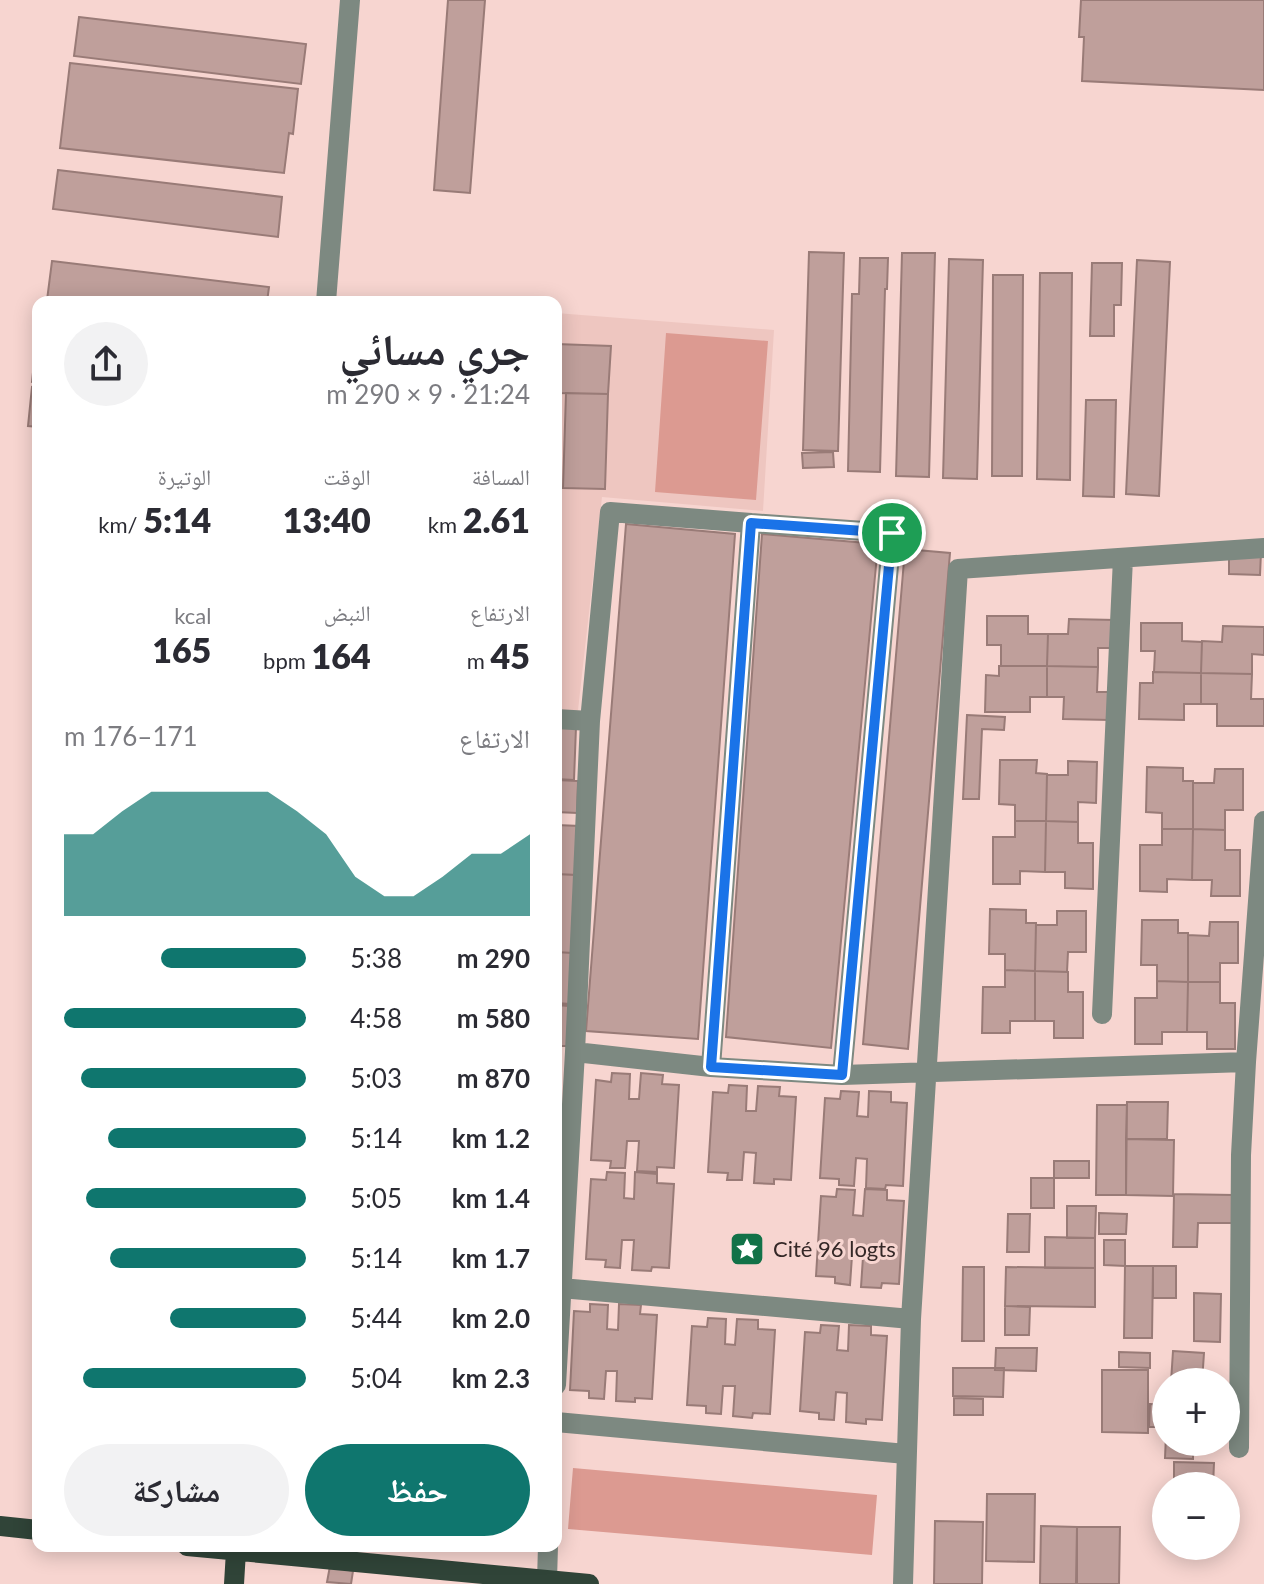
<!DOCTYPE html>
<html lang="ar">
<meta charset="utf-8">
<style>
body{margin:0;font-family:Lato,"Noto Naskh Arabic",sans-serif;background:#f2f2f3;color:#2b2b33;direction:rtl;height:100vh;display:flex;flex-direction:column;font-size:30px;white-space:nowrap}
*{box-sizing:border-box;margin:0}
p{font-size:26px;color:#7c7c81}
.icon{flex:none;width:44px;height:44px;fill:none;stroke:currentColor;stroke-width:2;stroke-linecap:round;stroke-linejoin:round}
.map{position:relative;flex:1;overflow:hidden;direction:ltr}
.drawer{position:absolute;left:32px;top:296px;width:530px;height:1256px;display:flex;flex-direction:column;background:#fff;border-radius:16px;box-shadow:0 4px 20px #0003;direction:rtl}
.drawer>*{flex:none}
.tools{position:absolute;left:1152px;top:1368px;display:grid;gap:16px}
.tools a{display:grid;place-items:center;width:88px;height:88px;border-radius:50%;background:#fff;box-shadow:0 4px 20px #0003;font-size:40px}
.pin{position:absolute;display:grid;place-items:center;width:68px;height:68px;color:#fff;margin:-34px;border:4px solid #fff;border-radius:50%;box-shadow:0 2px 8px #0007}
.round{display:grid;place-items:center;flex:none;width:84px;height:84px;border-radius:42px;background:#f2f2f3}
.headline{display:flex;align-items:center;justify-content:space-between;height:136px;padding:0 32px}
h1{font-size:44px;font-weight:800;line-height:60px}
.figures{display:grid;grid-template-columns:repeat(3,1fr);gap:12px;height:136px;padding:8px 32px}
.figures div{display:grid;align-content:center}
.figures b{font-size:34px;font-weight:800}
.figures small{font-size:22px;font-weight:400}
.figures p{font-size:22px}
.chart{height:224px;padding:16px 32px}
.chart p{display:flex;justify-content:space-between}
.chart svg{width:100%;height:144px;margin-top:8px;fill:#0f766e;opacity:.7}
.action{display:flex;gap:16px;margin-top:auto;padding:16px 32px}
.action a{flex:1;height:92px;border-radius:48px;background:#0f766e;color:#fff;font-size:32px;font-weight:800;line-height:92px;text-align:center}
.action a+a{background:#f2f2f3;color:#2b2b33}
ul{padding:0 32px;list-style:none;font-size:26px}
li{display:grid;grid-template-columns:128px 96px 1fr;align-items:center;height:60px}
li i{height:20px;border-radius:10px;background:#0f766e}
.map>svg:first-child{display:block}
.built{fill:#eec6c0}
.green{fill:#dc9a91}
.building{fill:#bf9f9b;stroke:#997b77;stroke-width:2}
.lines{fill:none;stroke-linecap:round;stroke-linejoin:round}
.minor{stroke:#7d8981;stroke-width:20}
.major{stroke:#304438;stroke-width:20}
.route-casing{stroke:#fff;stroke-width:16}
.route{stroke:#1a73e8;stroke-width:10}
.labels{text-anchor:middle;stroke-width:6;stroke-linejoin:round;paint-order:stroke}
.poi-label{font-size:22px;fill:#352827;stroke:#f7d5d0;text-anchor:start}
</style>
<div class="map">
<svg width="1264" height="1584" viewBox="0 0 1264 1584">
<rect width="100%" height="100%" fill="#f7d5d0"/>
<!-- built -->
<path class="built" d="M 556,313 L 774,330 L 763,511 L 602,497 L 577,719 L 556,717 Z"/>
<!-- green -->
<path class="green" d="M 666,333 L 768,341 L 756,500 L 655,492 Z
M 573,1468 L 877,1495 L 872,1555 L 568,1529 Z"/>
<!-- building -->
<path class="building" d="M 448,0 L 485,0 L 470,193 L 434,190 Z
M 1081,0 L 1264,0 L 1264,90 L 1082,81 L 1084,37 L 1079,37 Z
M 79,17 L 306,44 L 301,84 L 74,56 Z
M 70,63 L 298,89 L 293,134 L 289,133 L 284,173 L 60,148 Z
M 58,170 L 282,197 L 278,237 L 53,209 Z
M 809,252 L 844,253 L 838,451 L 803,450 Z
M 902,253 L 935,253 L 929,477 L 896,476 Z
M 860,258 L 888,258 L 887,289 L 885,289 L 880,472 L 848,471 L 852,294 L 859,294 Z
M 949,259 L 983,260 L 977,479 L 943,478 Z
M 1137,260 L 1170,262 L 1159,496 L 1126,494 Z
M 52,261 L 269,287 L 267,302 L 66,302 L 47,300 Z
M 1092,263 L 1122,263 L 1121,305 L 1114,305 L 1114,336 L 1090,336 Z
M 1040,273 L 1072,273 L 1070,480 L 1037,479 Z
M 993,275 L 1023,275 L 1022,476 L 992,476 Z
M 36,344 L 38,344 L 38,383 L 32,382 Z
M 556,344 L 611,346 L 608,394 L 556,393 Z
M 32,387 L 38,388 L 38,427 L 28,426 Z
M 566,393 L 608,394 L 605,489 L 563,488 Z
M 1086,400 L 1116,400 L 1114,497 L 1083,496 Z
M 833,452 L 834,467 L 803,468 L 802,453 Z
M 626,524 L 735,534 L 698,1039 L 586,1031 Z
M 762,534 L 878,544 L 831,1048 L 726,1037 Z
M 905,549 L 950,553 L 908,1049 L 863,1044 Z
M 1229,551 L 1261,552 L 1260,575 L 1229,574 Z
M 987,616 L 1028,616 L 1028,634 L 1048,634 L 1047,666 L 1001,666 L 1001,645 L 987,645 Z
M 1069,619 L 1115,620 L 1114,648 L 1098,648 L 1098,667 L 1047,666 L 1048,634 L 1068,634 Z
M 1141,623 L 1182,623 L 1182,641 L 1202,642 L 1201,673 L 1154,672 L 1155,651 L 1141,651 Z
M 1223,626 L 1264,627 L 1264,655 L 1252,654 L 1252,674 L 1201,673 L 1202,641 L 1222,642 Z
M 556,637 L 561,637 L 558,691 L 556,691 Z
M 999,666 L 1047,666 L 1047,697 L 1030,697 L 1030,712 L 985,712 L 986,675 L 999,676 Z
M 1047,666 L 1098,667 L 1097,692 L 1110,692 L 1110,720 L 1063,719 L 1064,697 L 1047,697 Z
M 1153,672 L 1201,673 L 1201,704 L 1184,704 L 1184,720 L 1139,719 L 1140,683 L 1153,683 Z
M 1201,673 L 1252,674 L 1251,699 L 1264,699 L 1264,726 L 1217,726 L 1217,704 L 1201,704 Z
M 967,715 L 1005,717 L 1004,730 L 982,729 L 979,799 L 963,799 Z
M 556,726 L 576,727 L 574,780 L 556,779 Z
M 1000,760 L 1037,760 L 1036,773 L 1047,774 L 1046,821 L 1015,821 L 1015,805 L 999,804 Z
M 1068,761 L 1097,762 L 1096,803 L 1078,802 L 1078,822 L 1046,821 L 1047,775 L 1068,775 Z
M 1147,767 L 1183,768 L 1183,781 L 1193,781 L 1193,829 L 1162,829 L 1162,813 L 1146,812 Z
M 1215,769 L 1243,769 L 1243,810 L 1225,810 L 1225,830 L 1193,829 L 1193,783 L 1214,783 Z
M 556,780 L 578,781 L 577,813 L 556,812 Z
M 1015,821 L 1046,821 L 1045,872 L 1020,871 L 1020,884 L 993,884 L 993,837 L 1015,837 Z
M 1046,821 L 1078,822 L 1078,843 L 1093,843 L 1093,889 L 1065,888 L 1065,872 L 1045,872 Z
M 556,825 L 580,826 L 578,875 L 556,874 Z
M 1162,829 L 1193,829 L 1192,880 L 1167,879 L 1167,892 L 1140,891 L 1140,845 L 1162,845 Z
M 1193,829 L 1225,830 L 1225,850 L 1240,850 L 1240,896 L 1211,896 L 1212,880 L 1192,880 Z
M 556,874 L 575,875 L 572,953 L 556,952 Z
M 990,909 L 1026,910 L 1026,923 L 1036,923 L 1035,971 L 1005,970 L 1005,954 L 989,954 Z
M 1057,911 L 1086,911 L 1086,952 L 1068,952 L 1067,972 L 1035,971 L 1036,925 L 1057,925 Z
M 1142,920 L 1178,920 L 1178,933 L 1188,933 L 1188,982 L 1157,981 L 1157,965 L 1141,965 Z
M 1210,922 L 1238,922 L 1238,963 L 1220,963 L 1220,982 L 1188,982 L 1188,935 L 1209,936 Z
M 556,952 L 572,953 L 570,1004 L 556,1003 Z
M 1005,970 L 1035,971 L 1035,1021 L 1010,1021 L 1010,1033 L 982,1033 L 983,987 L 1005,987 Z
M 1035,971 L 1068,972 L 1068,992 L 1083,992 L 1083,1038 L 1054,1038 L 1054,1021 L 1035,1021 Z
M 1157,981 L 1188,982 L 1187,1032 L 1162,1032 L 1162,1044 L 1135,1044 L 1135,998 L 1157,998 Z
M 1188,982 L 1220,982 L 1220,1003 L 1235,1003 L 1235,1049 L 1207,1049 L 1207,1032 L 1187,1032 Z
M 556,1005 L 569,1006 L 567,1046 L 556,1046 Z
M 612,1073 L 630,1074 L 629,1099 L 639,1099 L 641,1073 L 663,1075 L 662,1084 L 679,1085 L 674,1168 L 657,1167 L 657,1172 L 637,1171 L 639,1141 L 627,1141 L 625,1168 L 610,1168 L 611,1161 L 591,1160 L 596,1080 L 611,1082 Z
M 729,1085 L 747,1086 L 746,1111 L 756,1111 L 758,1086 L 780,1087 L 779,1096 L 796,1097 L 791,1180 L 774,1179 L 774,1184 L 754,1183 L 756,1153 L 744,1152 L 742,1180 L 727,1180 L 728,1173 L 708,1172 L 713,1092 L 728,1093 Z
M 841,1091 L 859,1092 L 857,1116 L 868,1117 L 869,1091 L 891,1092 L 891,1102 L 907,1103 L 903,1186 L 886,1185 L 885,1189 L 866,1188 L 867,1159 L 856,1158 L 854,1186 L 839,1185 L 839,1179 L 820,1178 L 825,1098 L 840,1099 Z
M 1127,1102 L 1168,1102 L 1167,1139 L 1126,1139 Z
M 1097,1105 L 1127,1105 L 1126,1195 L 1096,1195 Z
M 556,1128 L 562,1128 L 561,1180 L 556,1180 Z
M 1126,1139 L 1174,1140 L 1173,1196 L 1126,1195 Z
M 1054,1161 L 1089,1161 L 1089,1178 L 1054,1178 Z
M 607,1172 L 625,1173 L 624,1198 L 634,1199 L 635,1172 L 657,1174 L 657,1183 L 674,1184 L 669,1268 L 652,1267 L 651,1271 L 632,1270 L 634,1240 L 622,1240 L 620,1268 L 605,1267 L 606,1260 L 586,1259 L 591,1179 L 606,1180 Z
M 1031,1178 L 1054,1178 L 1054,1208 L 1031,1208 Z
M 837,1189 L 855,1190 L 853,1215 L 863,1216 L 865,1189 L 887,1190 L 887,1200 L 904,1201 L 899,1284 L 882,1283 L 881,1288 L 861,1287 L 863,1257 L 852,1256 L 850,1285 L 835,1283 L 835,1277 L 816,1276 L 821,1196 L 836,1197 Z
M 1174,1194 L 1233,1195 L 1233,1223 L 1198,1223 L 1197,1247 L 1173,1247 Z
M 1067,1206 L 1096,1206 L 1095,1238 L 1067,1238 Z
M 1099,1213 L 1127,1214 L 1126,1234 L 1099,1234 Z
M 1008,1214 L 1030,1214 L 1029,1252 L 1007,1252 Z
M 1045,1237 L 1095,1238 L 1095,1268 L 1045,1268 Z
M 1104,1240 L 1125,1240 L 1125,1266 L 1104,1265 Z
M 1125,1266 L 1153,1266 L 1152,1338 L 1124,1338 Z
M 1153,1266 L 1176,1266 L 1176,1298 L 1153,1298 Z
M 963,1267 L 984,1267 L 984,1341 L 962,1341 Z
M 1006,1267 L 1095,1268 L 1095,1307 L 1005,1306 Z
M 1194,1293 L 1221,1294 L 1220,1342 L 1194,1341 Z
M 590,1304 L 608,1305 L 607,1329 L 618,1330 L 619,1304 L 641,1305 L 640,1314 L 657,1315 L 652,1399 L 635,1398 L 635,1402 L 616,1401 L 617,1371 L 606,1371 L 604,1399 L 589,1398 L 589,1391 L 570,1390 L 574,1311 L 590,1312 Z
M 1005,1306 L 1030,1307 L 1029,1335 L 1005,1335 Z
M 708,1318 L 726,1319 L 725,1344 L 735,1345 L 737,1319 L 758,1320 L 758,1329 L 775,1330 L 770,1414 L 753,1413 L 752,1418 L 733,1416 L 735,1386 L 723,1386 L 721,1414 L 706,1413 L 706,1406 L 687,1405 L 692,1326 L 707,1327 Z
M 821,1325 L 839,1326 L 837,1350 L 848,1351 L 849,1325 L 871,1326 L 871,1335 L 887,1336 L 882,1420 L 866,1419 L 866,1424 L 846,1422 L 847,1393 L 836,1392 L 834,1420 L 819,1419 L 819,1413 L 800,1411 L 805,1332 L 820,1333 Z
M 996,1348 L 1037,1348 L 1036,1371 L 995,1370 Z
M 1173,1351 L 1204,1353 L 1202,1382 L 1171,1382 Z
M 1119,1352 L 1150,1353 L 1150,1368 L 1119,1367 Z
M 953,1368 L 1004,1368 L 1003,1397 L 953,1396 Z
M 1102,1370 L 1148,1370 L 1148,1433 L 1102,1432 Z
M 954,1398 L 983,1399 L 983,1415 L 954,1415 Z
M 1150,1404 L 1166,1405 L 1166,1427 L 1149,1427 Z
M 1166,1435 L 1166,1442 L 1193,1442 L 1193,1459 L 1165,1458 Z
M 1174,1462 L 1214,1463 L 1213,1486 L 1174,1486 Z
M 987,1494 L 1035,1494 L 1034,1562 L 986,1561 Z
M 935,1521 L 983,1522 L 982,1584 L 934,1584 Z
M 1041,1526 L 1077,1527 L 1076,1584 L 1040,1584 Z
M 1077,1527 L 1120,1527 L 1119,1584 L 1077,1584 Z
M 330,1566 L 353,1571 L 351,1584 L 327,1582 Z"/>
<g class="lines">
<!-- minor -->
<path class="minor" d="M 326,302 L 350,0
M 556,719 L 590,721 L 575,1052 L 556,1385
M 590,721 L 610,512 L 751,523
M 1102,1014 L 1123,558
M 575,1052 L 711,1067 L 842,1075 L 1246,1062 L 1264,821
M 711,1067 L 751,523 L 892,533 L 842,1075
M 561,1288 L 911,1319
M 556,1422 L 906,1454
M 1239,1448 L 1241,1155 L 1246,1062
M 547,1580 L 548,1546
M 903,1584 L 911,1319 L 958,569 L 1264,548"/>
<!-- major -->
<path class="major" d="M 0,1526 L 38,1530
M 187,1546 L 589,1584
M 234,1584 L 236,1551"/>
</g>
<g class="lines">
<!-- route casing -->
<g class="route-casing">
<path id="route" d="M 751,523 L 892,533 L 842,1075 L 711,1067 Z"/>
</g>
<!-- route -->
<use href="#route" class="route"/>
</g>
<!-- icons -->
<defs>
<g id="sight-square" transform="scale(1.8)"><rect x="-9" y="-9" width="18" height="18" rx="4" fill="#127248" stroke="#f7d5d0"/><path d="M0-6L1.8-2.2L6-1.7L2.9 1.2L3.7 5.4L0 3.3L-3.7 5.4L-2.9 1.2L-6-1.7L-1.8-2.2Z" fill="#fff"/></g>
</defs>
<g fill-rule="evenodd">
<use href="#sight-square" x="747" y="1249"/>
</g>
<g class="labels">
<!-- poi labels -->
<g class="poi-label">
<text x="773" y="1257">Cité 96 logts</text>
</g>
</g>
</svg>
<div class="tools">
<a>+</a>
<a>−</a>
</div>
<div class="pin" style="left:892px;top:533px;background:#1e9e55"><svg class="icon" aria-label="arrive" viewBox="0 0 24 24"><path d="M6 21V4h12l-3 4 3 4H6"/></svg></div>
<section class="drawer">
<div class="headline"><div><h1>جري مسائي</h1><p>21:24 · 9 × 290 m</p></div><a class="round"><svg class="icon" aria-label="share" viewBox="0 0 24 24"><path d="M12 15V3M7 8l5-5 5 5M5 13v7h14v-7"/></svg></a></div>
<div class="figures">
<div><p>المسافة</p><b>2.61<small> km</small></b></div>
<div><p>الوقت</p><b>13:40</b></div>
<div><p>الوتيرة</p><b>5:14<small> /km</small></b></div>
</div>
<div class="figures">
<div><p>الارتفاع</p><b>45<small> m</small></b></div>
<div><p>النبض</p><b>164<small> bpm</small></b></div>
<div><p>kcal</p><b>165</b></div>
</div>
<div class="chart"><p><span>الارتفاع</span>171–176 m</p>
<svg viewBox="0 0 160 44" preserveAspectRatio="none"><path d="M0 44V19L10 19L20 12L30 6L40 6L50 6L60 6L70 6L80 12L90 19L100 32L110 38L120 38L130 32L140 25L150 25L160 19V44z"/></svg>
</div>
<ul>
<li><b>290 m</b>5:38<i style="width:60%"></i></li>
<li><b>580 m</b>4:58<i style="width:100%"></i></li>
<li><b>870 m</b>5:03<i style="width:93%"></i></li>
<li><b>1.2 km</b>5:14<i style="width:82%"></i></li>
<li><b>1.4 km</b>5:05<i style="width:91%"></i></li>
<li><b>1.7 km</b>5:14<i style="width:81%"></i></li>
<li><b>2.0 km</b>5:44<i style="width:56%"></i></li>
<li><b>2.3 km</b>5:04<i style="width:92%"></i></li>
</ul>
<div class="action"><a>حفظ</a><a>مشاركة</a></div>
</section>
</div>
